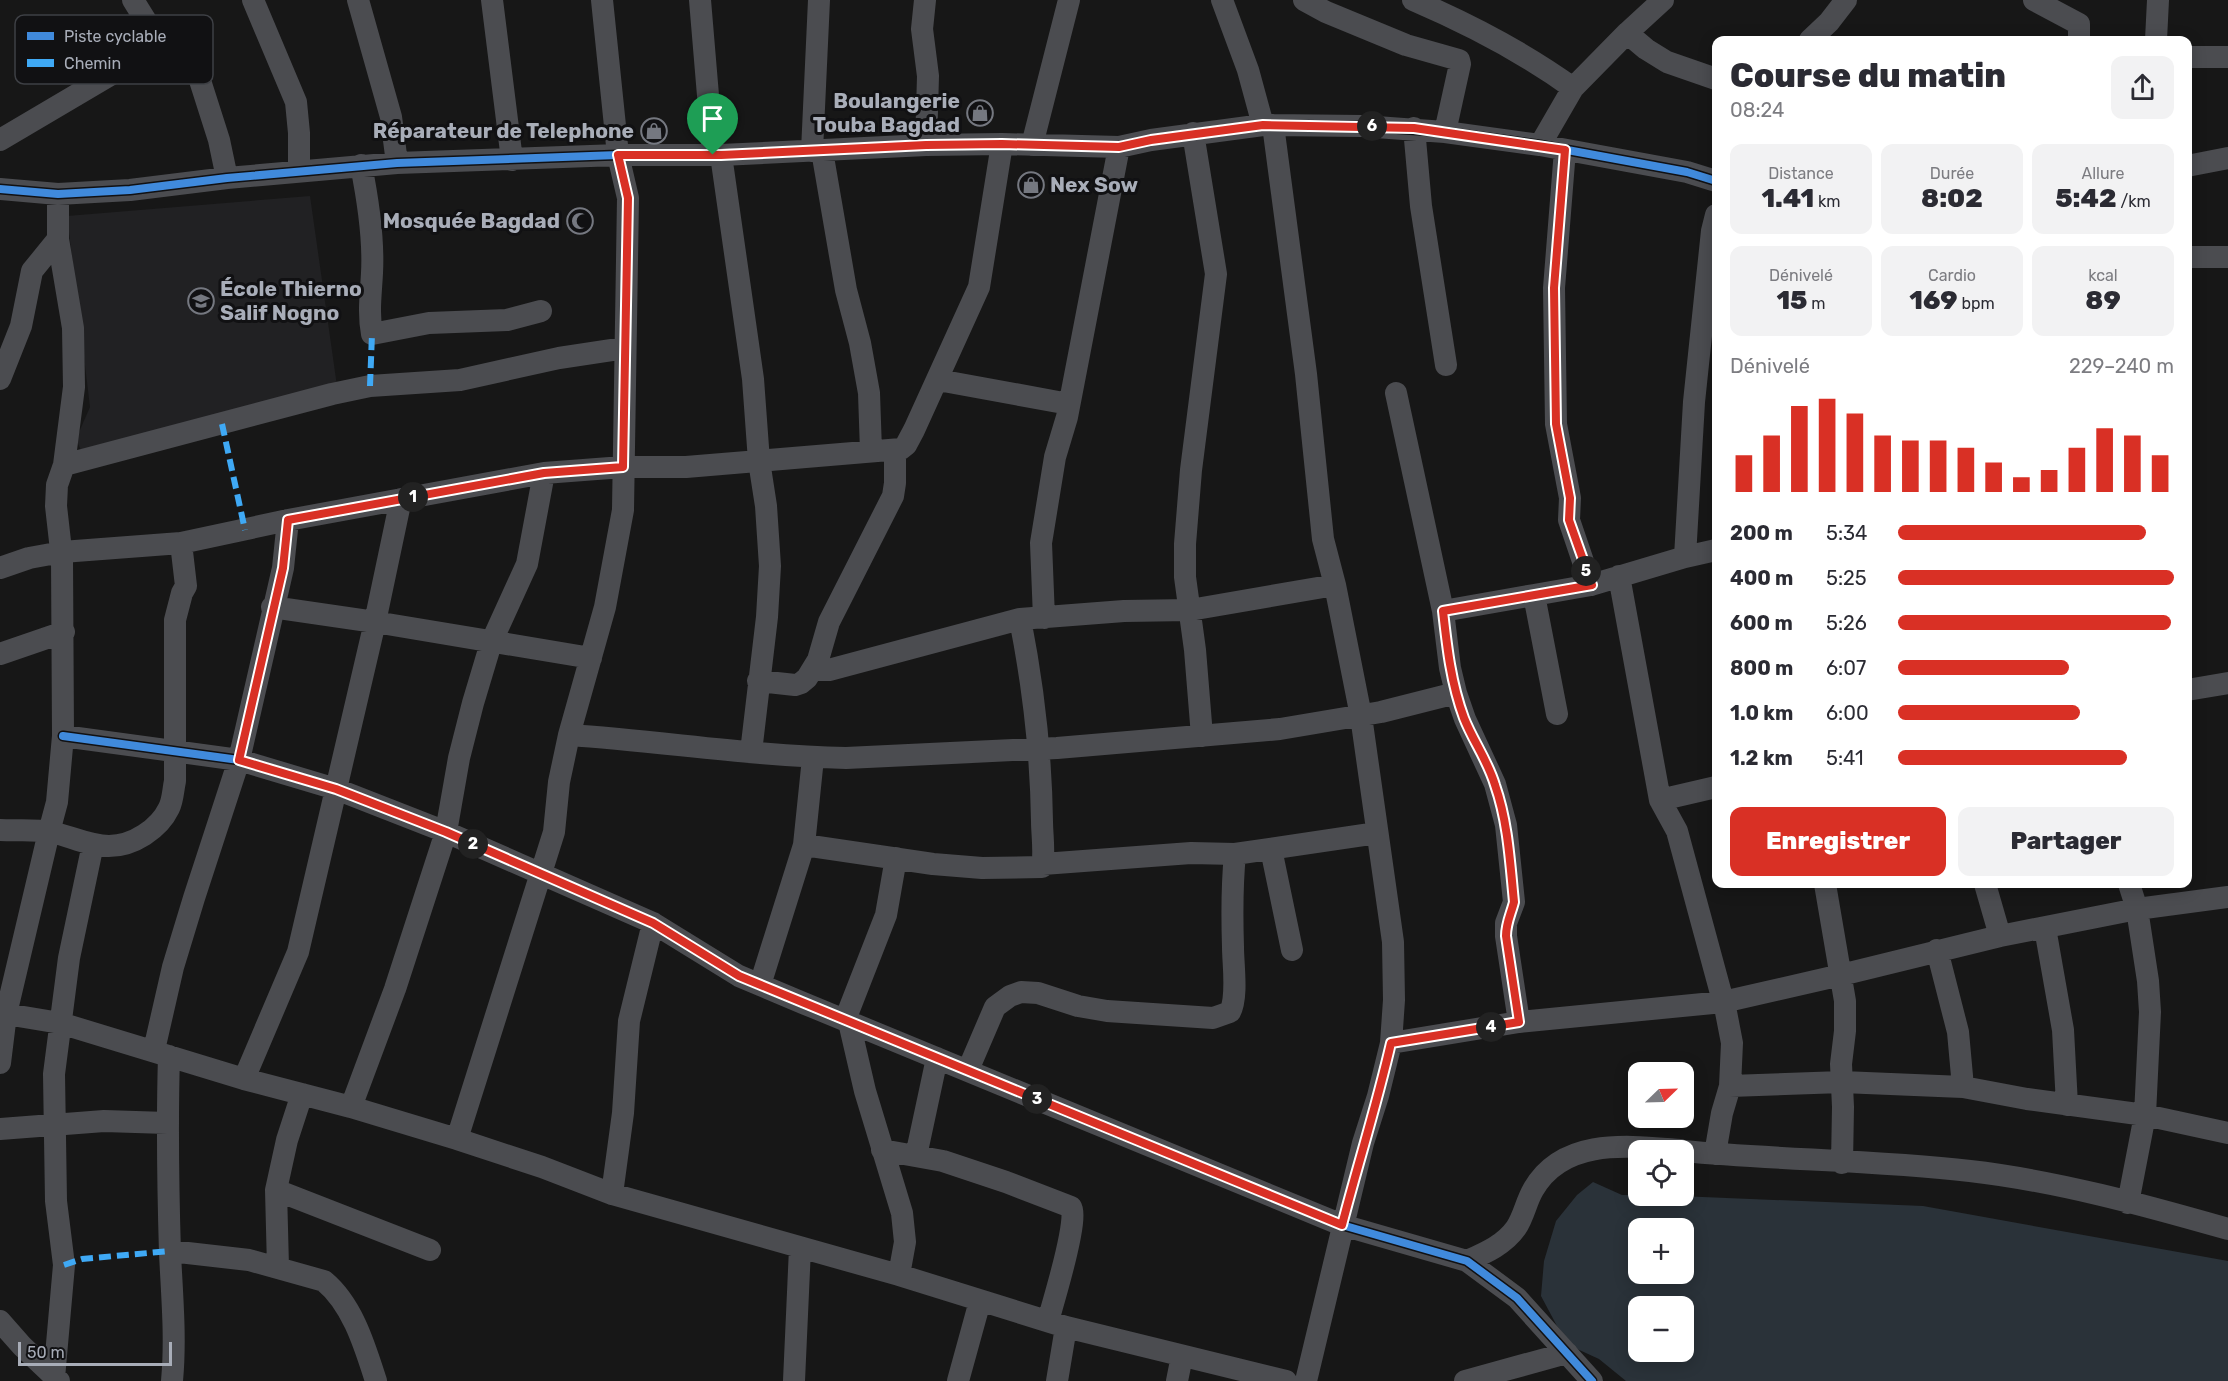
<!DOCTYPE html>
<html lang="fr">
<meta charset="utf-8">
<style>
body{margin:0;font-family:Rubik,sans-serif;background:#f2f2f3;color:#2b2b33;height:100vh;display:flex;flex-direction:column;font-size:22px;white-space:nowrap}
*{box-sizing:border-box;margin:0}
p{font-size:20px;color:#7c7c81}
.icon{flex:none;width:33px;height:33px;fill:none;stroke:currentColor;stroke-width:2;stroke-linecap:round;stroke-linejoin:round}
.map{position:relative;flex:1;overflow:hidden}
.drawer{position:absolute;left:1712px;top:36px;width:480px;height:852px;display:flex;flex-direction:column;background:#fff;border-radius:12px;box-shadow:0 3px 15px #0003}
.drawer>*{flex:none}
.needle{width:39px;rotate:67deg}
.tools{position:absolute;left:1628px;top:1062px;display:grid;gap:12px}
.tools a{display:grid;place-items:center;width:66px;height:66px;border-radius:12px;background:#fff;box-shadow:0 3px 15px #0003;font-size:30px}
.scale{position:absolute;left:18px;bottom:15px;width:154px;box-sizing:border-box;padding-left:6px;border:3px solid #a8adb8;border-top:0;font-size:16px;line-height:21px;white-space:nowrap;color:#a8adb8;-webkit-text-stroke:4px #111113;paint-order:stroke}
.pin{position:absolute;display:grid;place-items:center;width:51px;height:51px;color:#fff;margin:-62px -26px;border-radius:50% 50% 50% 0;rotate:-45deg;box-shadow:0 0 6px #0007}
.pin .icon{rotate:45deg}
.km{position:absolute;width:30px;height:30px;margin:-15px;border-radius:50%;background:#222;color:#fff;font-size:16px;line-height:30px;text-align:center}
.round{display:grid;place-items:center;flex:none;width:63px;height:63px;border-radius:12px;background:#f2f2f3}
.summary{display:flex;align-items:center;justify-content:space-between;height:102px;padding:0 18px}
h1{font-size:33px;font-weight:800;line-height:45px}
.stats{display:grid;grid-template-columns:repeat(3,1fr);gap:9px;height:102px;padding:6px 18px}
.stats div{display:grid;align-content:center;border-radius:12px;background:#f2f2f3;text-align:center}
.stats b{font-size:26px;font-weight:800}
.stats small{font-size:16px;font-weight:400}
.stats p{font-size:16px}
.chart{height:168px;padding:12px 18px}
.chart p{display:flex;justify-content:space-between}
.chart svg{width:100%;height:108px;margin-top:6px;stroke:#d93025;stroke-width:6}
.action{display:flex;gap:12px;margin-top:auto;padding:12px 18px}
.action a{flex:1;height:69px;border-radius:12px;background:#d93025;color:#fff;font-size:24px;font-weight:800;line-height:69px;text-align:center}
.action a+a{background:#f2f2f3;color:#2b2b33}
ul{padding:0 18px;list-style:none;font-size:20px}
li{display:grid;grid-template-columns:96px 72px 1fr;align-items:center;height:45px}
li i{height:15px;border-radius:8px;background:#d93025}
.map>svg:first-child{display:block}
.built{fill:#212123}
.water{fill:#2a3239;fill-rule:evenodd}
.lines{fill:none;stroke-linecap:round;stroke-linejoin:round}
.minor{stroke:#4b4c50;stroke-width:22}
.quiet{stroke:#3fa9f5;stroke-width:6;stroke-dasharray:12 6;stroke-linecap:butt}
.cycleway-casing{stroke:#111113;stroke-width:11}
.cycleway{stroke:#408adc;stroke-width:8}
.route-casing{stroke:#fff;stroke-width:12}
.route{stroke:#d93025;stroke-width:8}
.labels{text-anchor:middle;stroke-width:6;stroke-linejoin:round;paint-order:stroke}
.poi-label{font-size:21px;font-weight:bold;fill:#a8adb8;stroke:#111113;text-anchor:end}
.key{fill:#111113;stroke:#3e4045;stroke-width:1.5}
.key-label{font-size:16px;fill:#a8adb8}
</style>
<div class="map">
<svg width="2228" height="1381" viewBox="0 0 2228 1381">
<rect width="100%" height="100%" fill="#171717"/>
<!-- built -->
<path class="built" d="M 310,196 L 337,386 L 83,455 L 76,439 L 90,407 L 67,216 Z"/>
<!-- water -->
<path class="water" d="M 1593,1182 L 1622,1195 L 1679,1196 L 1923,1206 L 2228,1261 L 2228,1381 L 1626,1381 L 1599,1359 L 1575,1348 L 1557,1326 L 1541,1296 L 1544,1261 L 1556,1221 L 1577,1195 ZM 1638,1228 L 1683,1228 L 1683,1274 L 1638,1274 ZM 1638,1306 L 1683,1306 L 1683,1352 L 1638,1352 Z"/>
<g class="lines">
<!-- minor -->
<path class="minor" d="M 133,0 L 161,45
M 253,0 L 296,102 L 299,133 L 299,171
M 358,0 L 391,117 L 397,163
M 492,0 L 512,160
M 700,0 L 713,155
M 925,0 L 922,29 L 928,76 L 926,145
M 1222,0 L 1248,70 L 1263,125
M 1304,0 L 1326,12 L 1406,45 L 1459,60 L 1460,64 L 1445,132
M 1413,0 C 1469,24 1523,52 1573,88 L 1540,145
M 2034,0 L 2079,24 L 2079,40
M 1627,33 L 1646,49 L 1667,62 L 1716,79
M 1810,40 L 1829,22 L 1846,0
M 2156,40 L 2158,0
M 2187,57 L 2228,57
M 1573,88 L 1627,33 L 1663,0
M 1273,125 L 1306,374 L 1323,539 L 1335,585 L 1361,716 L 1393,942 L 1394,1000 L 1391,1043 L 1378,1096 L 1363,1143 L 1306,1381
M 1414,128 L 1421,206 L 1446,365
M 1193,133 L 1216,274 L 1191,470 L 1185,544 L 1185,577 L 1195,650 L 1202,736
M 0,140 L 161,45 C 172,39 181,34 189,46 L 219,140 L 227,178
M 1032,145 L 1069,0
M 1565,150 L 1554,288 L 1556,424 L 1570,498 L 1569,520 L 1591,585
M 812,151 L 819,0
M 822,151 L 846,290 L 860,343 L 869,393 L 871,451
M 721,155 L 753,379 L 759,461 L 766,506 L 770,566 L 767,617 L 751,752
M 361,165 C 368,200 374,237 372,273 C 371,294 368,312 372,334 L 429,323 L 507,320 L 541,311
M 2187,166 L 2228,158
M 0,189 L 58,194 L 130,190 L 227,178 L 397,163 L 618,155 L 721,155 L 926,145 L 1002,144 L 1119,147 L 1151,140 L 1263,125 L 1362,126 L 1445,132 L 1540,145 L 1687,172 L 1716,181
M 2187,257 L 2228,257
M 0,379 L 21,326 L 32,271 L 58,239
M 938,380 L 1069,404
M 1396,393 L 1443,611 L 1534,595
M 64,465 L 332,394 L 370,386 L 460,380 L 559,358 L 625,348
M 401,499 L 375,622 L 591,658
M 1685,557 L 1694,402 L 1712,231 L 1716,215
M 0,568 L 29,558 L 62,552 L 181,543 L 288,520 L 544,473 L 623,467 L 686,467 L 901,449 L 906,445 L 914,430 L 979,287 L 1002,144
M 1619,576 L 1660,800 L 1716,787
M 1443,611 L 1450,668 L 1456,693 L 1465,719 L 1495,784 L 1506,825 L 1514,902 L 1506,923 L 1506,936 L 1519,1022
M 1044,618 L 1041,543 L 1055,457 L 1067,417 L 1119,147
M 0,654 L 64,632
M 813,670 L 829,670 L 1020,619 L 1124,611 L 1190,610 L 1335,585
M 758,681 L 795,685 L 801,683 L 807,678 L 818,660 L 829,622 L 893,496 L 895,483 L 895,450
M 2187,690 L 2228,683
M 1557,714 L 1534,595 L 1591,585 L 1685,557 L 1716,550
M 569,735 C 661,741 753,756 846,758 L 1057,748 L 1280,729 L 1381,712 L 1456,693
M 63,736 L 239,760 L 336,789 L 446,832 L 653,923 L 739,976 L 803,1003 L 1342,1225 L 1467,1261 L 1517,1298 L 1592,1381
M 1660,800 L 1677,831 L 1726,1012 L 1732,1043 L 1730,1086 L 1722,1113 L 1715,1154
M 0,830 C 16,831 35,829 51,832 C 70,836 89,846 109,846 C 133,846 159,829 169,808 C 173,800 173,790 175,781 L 175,620 L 182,593 L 186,586 L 181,543
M 804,845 L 933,864 L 982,868 L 1042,867 C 1045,853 1042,835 1042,821 C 1041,753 1033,685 1020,619
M 1271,849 L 1292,950
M 1043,864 L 1191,853 L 1235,854 L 1377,833
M 1825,884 L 1845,1001 L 1845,1031 L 1841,1064 L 1843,1107 L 1842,1163
M 1985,884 L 2000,936 L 2137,909 L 2228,897
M 2045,928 L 2063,1030 L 2067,1105
M 1937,950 L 1958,1032 L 1963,1087
M 760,985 L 804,845 L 813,758
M 6,1014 L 60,1023 L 244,1079 L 351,1107 L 457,1139 L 542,1167 L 612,1194 L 899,1275 L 1066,1327 L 1286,1381
M 845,1020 L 886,915 L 896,858
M 849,1022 L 865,1091 L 902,1213 L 905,1242 L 899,1275
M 1391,1043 L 1519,1022 L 1723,1002 L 1841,975 L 2000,936
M 154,1050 L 173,967 L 194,898 L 239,760 L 283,568 L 288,520
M 169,1056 C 167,1122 168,1187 170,1253 C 172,1296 176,1338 172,1381
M 0,1063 L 6,1014 L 49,832 L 57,802 L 63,736 L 62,559 L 56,506 L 57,485 L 64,465 L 74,387 L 73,328 L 58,239 L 58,194
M 968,1070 L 995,1007 L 1010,996 L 1021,992 L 1038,993 L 1078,1006 L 1107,1011 L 1213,1018 L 1230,1012 C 1238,997 1233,965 1233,947 C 1232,916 1232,884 1235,854
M 244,1079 L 298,952 L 375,622 L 272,607
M 1730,1086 L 1842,1082 L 1963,1087 L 2027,1099 L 2145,1115 L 2228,1133
M 302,1094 L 287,1140 L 276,1190 L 430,1250
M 351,1107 L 395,989 L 446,832 L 459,758 L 473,703 L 491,643 L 527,564 L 544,473
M 0,1129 L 104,1121 L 167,1123
M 457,1139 L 554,832 L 559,782 L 569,735 L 605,607 L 623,510 L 628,198 L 618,155 L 602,0
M 882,1150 L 943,1161 L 1006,1182 L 1071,1207 C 1079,1218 1053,1303 1048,1321
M 1683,1151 C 1778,1160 1875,1160 1970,1171 C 2057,1181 2144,1205 2228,1229
M 916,1156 L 937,1058
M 276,1190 L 278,1267
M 612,1194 L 623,1113 L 629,1021 L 653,923
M 2128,1203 L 2145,1115 L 2150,1012 L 2148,981 L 2137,909 L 2129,884
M 170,1251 L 249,1260 L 324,1281 C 353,1305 365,1347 376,1381
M 1467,1261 C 1485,1253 1504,1245 1516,1228 C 1524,1216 1526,1202 1533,1190 C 1563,1137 1629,1146 1680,1150
M 0,1321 L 22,1346 L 59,1381
M 54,1378 L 64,1265 L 56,1201 L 54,1074 L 69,958 L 93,844
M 794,1381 L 800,1248
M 958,1381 L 980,1301
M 1057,1381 L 1066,1327
M 1177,1381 L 1182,1356
M 1465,1381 L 1567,1353"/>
<!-- quiet -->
<path class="quiet" d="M 370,386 L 372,334
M 222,424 L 245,530
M 64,1265 L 82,1259 L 170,1251"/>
<!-- cycleway casing -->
<g class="cycleway-casing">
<path id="cycleway" d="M 0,189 L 58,194 L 130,190 L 227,178 L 397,163 L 618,155 L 721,155 L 926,145 L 1002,144 L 1119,147 L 1151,140 L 1263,125 L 1362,126 L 1445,132 L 1540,145 L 1687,172 L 1716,181
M 63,736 L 239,760 L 336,789 L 446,832 L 653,923 L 739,976 L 803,1003 L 1342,1225 L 1467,1261 L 1517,1298 L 1592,1381"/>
</g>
<!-- cycleway -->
<use href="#cycleway" class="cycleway"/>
</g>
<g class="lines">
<!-- route casing -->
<g class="route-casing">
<path id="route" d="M 1263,125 L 1414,128 L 1565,150 L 1554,288 L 1556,424 L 1570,498 L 1569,520 L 1592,585 L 1443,611 C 1447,647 1451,683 1464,718 C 1473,741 1488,761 1495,785 C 1508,822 1510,862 1514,902 C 1511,914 1506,923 1506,936 L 1519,1022 L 1391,1043 C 1377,1104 1358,1164 1342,1225 L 739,976 L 653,923 L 446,832 L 336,789 L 239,760 L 283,568 L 288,520 L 544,473 L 623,467 L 628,198 L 618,155 L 721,155 L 926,145 L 1002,144 L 1119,147 L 1151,140 Z"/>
</g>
<!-- route -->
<use href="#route" class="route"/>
</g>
<!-- icons -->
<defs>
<g id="shop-ring" transform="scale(1.35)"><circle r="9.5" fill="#111113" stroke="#757880" stroke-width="1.5"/><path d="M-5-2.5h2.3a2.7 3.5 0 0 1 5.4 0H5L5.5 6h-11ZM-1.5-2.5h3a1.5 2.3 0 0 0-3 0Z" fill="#757880"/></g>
<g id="mosque-ring" transform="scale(1.35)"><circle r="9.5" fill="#111113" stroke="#757880" stroke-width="1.5"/><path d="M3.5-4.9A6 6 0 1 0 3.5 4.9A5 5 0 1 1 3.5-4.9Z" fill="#757880"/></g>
<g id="school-ring" transform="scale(1.35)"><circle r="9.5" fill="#111113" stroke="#757880" stroke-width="1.5"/><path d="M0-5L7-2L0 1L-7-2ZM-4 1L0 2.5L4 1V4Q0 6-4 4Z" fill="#757880"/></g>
</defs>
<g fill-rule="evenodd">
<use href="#shop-ring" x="980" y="113"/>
<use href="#shop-ring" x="654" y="131"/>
<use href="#shop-ring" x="1031" y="185"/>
<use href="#mosque-ring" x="580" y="221"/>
<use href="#school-ring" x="201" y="301"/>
</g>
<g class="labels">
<!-- poi labels -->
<g class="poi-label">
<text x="960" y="108">Boulangerie<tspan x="960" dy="24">Touba Bagdad</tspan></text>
<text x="634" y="138">Réparateur de Telephone</text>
<text x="1050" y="192" text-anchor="start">Nex Sow</text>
<text x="560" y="228">Mosquée Bagdad</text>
<text x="220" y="296" text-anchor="start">École Thierno<tspan x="220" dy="24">Salif Nogno</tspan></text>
</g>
</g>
<!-- legend -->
<rect x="15" y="15" width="198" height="69" rx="9" class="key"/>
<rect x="27" y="32" width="27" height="8" fill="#408adc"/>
<rect x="27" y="59" width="27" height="8" fill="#3fa9f5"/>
<g class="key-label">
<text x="64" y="42">Piste cyclable</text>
<text x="64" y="69">Chemin</text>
</g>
</svg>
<div class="tools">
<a><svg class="needle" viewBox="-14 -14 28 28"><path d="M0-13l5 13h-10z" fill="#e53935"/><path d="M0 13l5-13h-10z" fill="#7c7c81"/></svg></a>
<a><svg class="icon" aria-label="locate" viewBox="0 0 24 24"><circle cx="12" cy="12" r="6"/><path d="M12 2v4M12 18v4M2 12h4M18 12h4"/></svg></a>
<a>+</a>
<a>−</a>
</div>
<div class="scale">50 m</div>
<div class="pin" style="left:713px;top:155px;background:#1e9e55"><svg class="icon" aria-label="arrive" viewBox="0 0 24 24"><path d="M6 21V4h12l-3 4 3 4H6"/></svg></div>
<b class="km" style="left:413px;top:497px">1</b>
<b class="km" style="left:473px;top:844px">2</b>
<b class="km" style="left:1037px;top:1099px">3</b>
<b class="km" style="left:1491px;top:1027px">4</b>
<b class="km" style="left:1586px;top:571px">5</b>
<b class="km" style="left:1372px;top:126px">6</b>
<section class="drawer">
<div class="summary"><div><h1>Course du matin</h1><p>08:24</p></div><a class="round"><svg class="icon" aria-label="share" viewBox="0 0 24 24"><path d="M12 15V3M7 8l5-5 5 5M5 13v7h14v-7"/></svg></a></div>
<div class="stats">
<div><p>Distance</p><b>1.41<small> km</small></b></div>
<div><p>Durée</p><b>8:02</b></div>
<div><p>Allure</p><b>5:42<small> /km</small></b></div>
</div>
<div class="stats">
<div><p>Dénivelé</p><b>15<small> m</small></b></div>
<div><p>Cardio</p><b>169<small> bpm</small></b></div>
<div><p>kcal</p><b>89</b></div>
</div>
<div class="chart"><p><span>Dénivelé</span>229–240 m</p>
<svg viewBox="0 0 160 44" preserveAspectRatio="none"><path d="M5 44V29M15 44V21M25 44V9M35 44V6M45 44V12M55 44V21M65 44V23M75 44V23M85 44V26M95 44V32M105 44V38M115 44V35M125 44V26M135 44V18M145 44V21M155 44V29"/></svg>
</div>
<ul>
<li><b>200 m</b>5:34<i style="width:90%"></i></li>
<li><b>400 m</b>5:25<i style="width:100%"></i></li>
<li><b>600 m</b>5:26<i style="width:99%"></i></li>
<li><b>800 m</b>6:07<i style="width:62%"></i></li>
<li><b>1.0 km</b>6:00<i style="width:66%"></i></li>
<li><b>1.2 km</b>5:41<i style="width:83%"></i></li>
</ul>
<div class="action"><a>Enregistrer</a><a>Partager</a></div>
</section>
</div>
